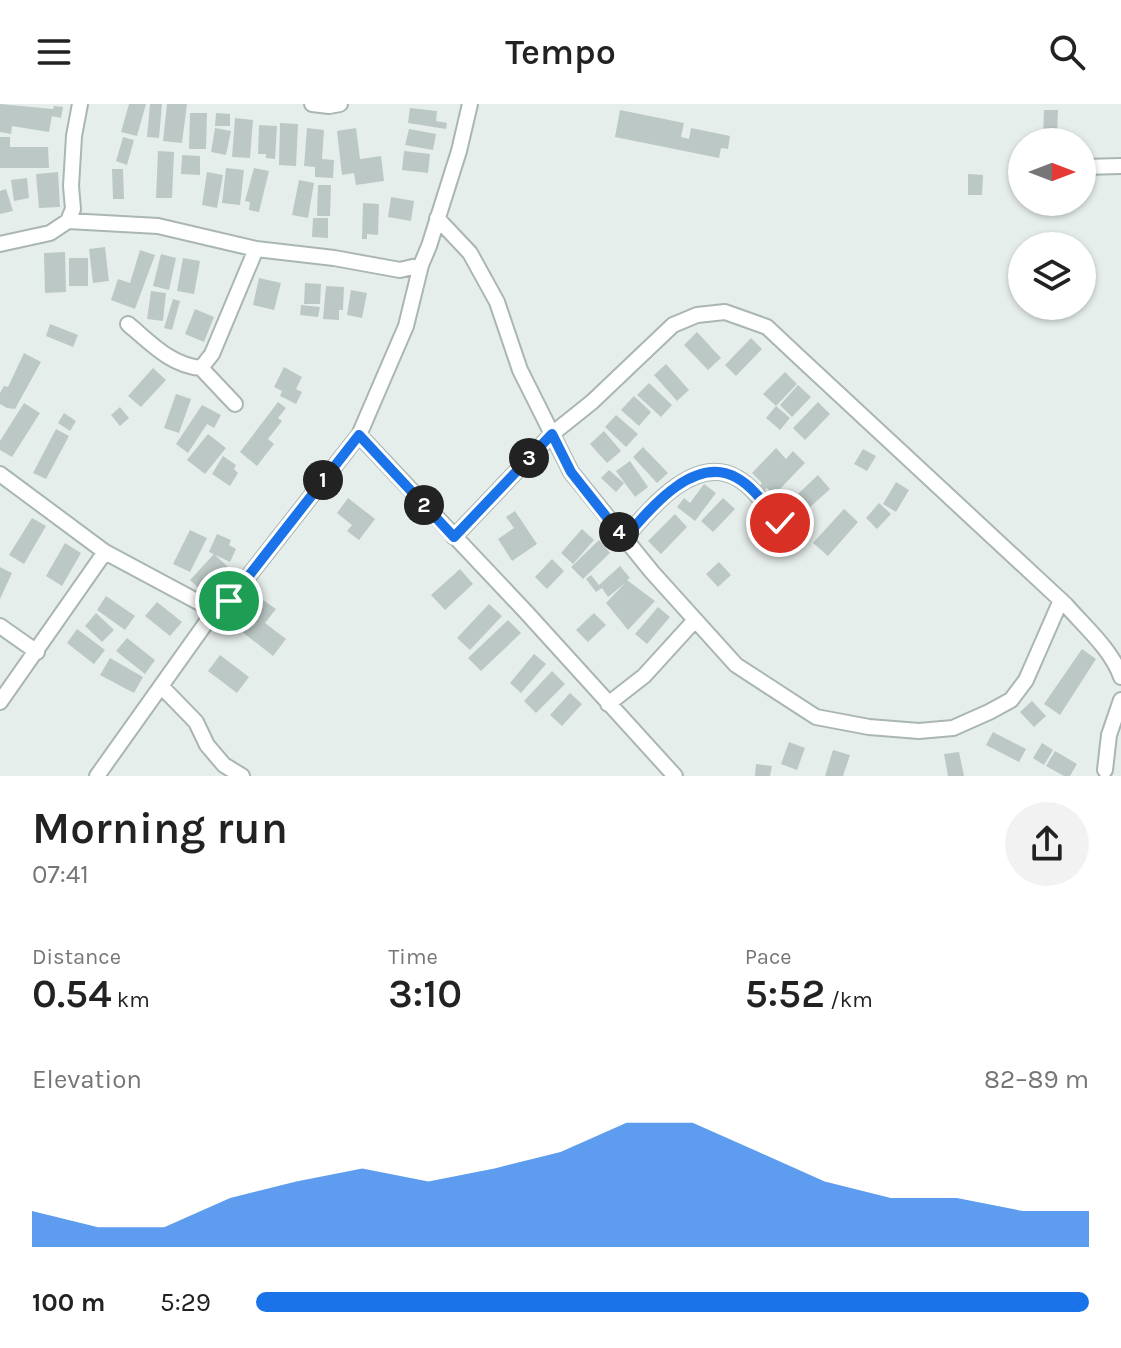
<!DOCTYPE html>
<meta charset="utf-8">
<style>
body{margin:0;font-family:Karla,sans-serif;background:#f2f2f2;color:#222;height:100vh;display:flex;flex-direction:column;font-size:30px;white-space:nowrap}
*{box-sizing:border-box;margin:0}
p{font-size:26px;color:#767676}
.icon{flex:none;width:44px;height:44px;fill:none;stroke:currentColor;stroke-width:2;stroke-linecap:round;stroke-linejoin:round}
.map{position:relative;height:672px;overflow:hidden}
.drawer{display:flex;flex-direction:column;background:#fff;flex:1}
.drawer>*{flex:none}
.needle{width:52px;rotate:90deg}
.buttons{position:absolute;left:1008px;top:24px;display:grid;gap:16px}
.buttons a{display:grid;place-items:center;width:88px;height:88px;border-radius:50%;background:#fff;box-shadow:0 2px 6px #0004;font-size:40px}
.pin{position:absolute;display:grid;place-items:center;width:68px;height:68px;color:#fff;margin:-34px;border:4px solid #fff;border-radius:50%;box-shadow:0 2px 8px #0007}
.km{position:absolute;width:40px;height:40px;margin:-20px;border-radius:50%;background:#222;color:#fff;font-size:22px;line-height:40px;text-align:center}
.round{display:grid;place-items:center;flex:none;width:84px;height:84px;border-radius:42px;background:#f2f2f2}
.overview{display:flex;align-items:center;justify-content:space-between;height:136px;padding:0 32px}
h1{font-size:44px;font-weight:600;line-height:60px}
.figures{display:grid;grid-template-columns:repeat(3,1fr);gap:12px;height:136px;padding:8px 32px}
.figures div{display:grid;align-content:center}
.figures b{font-size:40px;font-weight:600}
.figures small{font-size:22px;font-weight:400}
.figures p{font-size:22px}
.chart{height:224px;padding:16px 32px}
.chart p{display:flex;justify-content:space-between}
.chart svg{width:100%;height:144px;margin-top:8px;fill:#1a73e8;opacity:.7}
ul{padding:0 32px;list-style:none;font-size:26px}
li{display:grid;grid-template-columns:128px 96px 1fr;align-items:center;height:60px}
li i{height:20px;border-radius:10px;background:#1a73e8}
header{display:flex;justify-content:space-between;align-items:center;height:104px;padding:0 32px;background:#fff;font-size:36px;font-weight:600}
.map>svg:first-child{display:block}
.building{fill:#bcc8c5}
.lines{fill:none;stroke-linecap:round;stroke-linejoin:round}
.minor-casing{stroke:#a9b6b3;stroke-width:18}
.minor{stroke:#fff;stroke-width:14}
.route-casing{stroke:#fff;stroke-width:16}
.route{stroke:#1a73e8;stroke-width:10}
</style>
<header><svg class="icon" aria-label="menu" viewBox="0 0 24 24"><path d="M4 6h16M4 12h16M4 18h16"/></svg>Tempo<svg class="icon" aria-label="search" viewBox="0 0 24 24"><circle cx="10" cy="10" r="6"/><path d="M15 15l6 6"/></svg></header>
<div class="map">
<svg width="1121" height="672" viewBox="0 0 1121 672">
<rect width="100%" height="100%" fill="#e6eeeb"/>
<!-- building -->
<path class="building" d="M 0,0 L 53,5 L 54,2 L 63,3 L 61,14 L 52,12 L 49,28 L 12,22 L 11,30 L 0,28 Z
M 129,0 L 146,0 L 137,32 L 121,28 Z
M 150,0 L 162,0 L 159,34 L 147,33 Z
M 167,0 L 187,0 L 182,39 L 163,37 Z
M 410,4 L 437,7 L 436,17 L 447,19 L 446,25 L 408,19 Z
M 620,6 L 684,19 L 681,33 L 689,35 L 691,24 L 730,32 L 728,45 L 721,44 L 719,54 L 615,33 Z
M 1044,6 L 1058,6 L 1057,32 L 1043,32 Z
M 190,9 L 207,9 L 206,45 L 189,45 Z
M 216,9 L 230,10 L 230,22 L 215,22 Z
M 235,14 L 253,16 L 250,54 L 232,53 Z
M 280,19 L 298,20 L 296,62 L 279,61 Z
M 259,21 L 277,22 L 275,55 L 266,54 L 266,50 L 258,50 Z
M 215,24 L 231,27 L 226,51 L 211,48 Z
M 307,24 L 324,26 L 322,55 L 334,56 L 333,74 L 315,73 L 315,63 L 304,62 Z
M 356,24 L 360,55 L 381,52 L 384,77 L 356,81 L 354,69 L 342,71 L 337,27 Z
M 409,25 L 436,30 L 433,46 L 405,41 Z
M 0,33 L 10,33 L 10,43 L 48,43 L 49,64 L 0,64 Z
M 123,33 L 134,36 L 127,61 L 116,57 Z
M 158,47 L 174,48 L 172,94 L 156,94 Z
M 404,47 L 430,50 L 428,69 L 402,66 Z
M 182,51 L 200,52 L 200,71 L 181,70 Z
M 226,64 L 244,66 L 240,101 L 222,99 Z
M 254,64 L 269,67 L 259,108 L 249,106 L 250,98 L 245,97 Z
M 112,65 L 123,65 L 124,95 L 113,95 Z
M 58,68 L 60,103 L 39,104 L 36,70 Z
M 207,68 L 223,71 L 217,104 L 202,101 Z
M 968,70 L 983,71 L 982,91 L 968,91 Z
M 27,74 L 29,94 L 14,97 L 11,76 Z
M 299,76 L 314,79 L 308,114 L 292,111 Z
M 318,81 L 331,81 L 330,112 L 317,112 Z
M 6,85 L 13,107 L 0,110 L 0,87 Z
M 391,93 L 414,97 L 411,117 L 388,113 Z
M 363,99 L 379,100 L 378,131 L 367,130 L 367,135 L 362,135 Z
M 313,114 L 328,114 L 328,134 L 312,133 Z
M 105,143 L 109,177 L 93,179 L 89,145 Z
M 140,146 L 155,151 L 135,205 L 111,196 L 118,175 L 130,179 Z
M 65,148 L 66,188 L 45,189 L 44,149 Z
M 161,150 L 176,154 L 169,186 L 153,182 Z
M 69,154 L 88,154 L 88,182 L 69,182 Z
M 183,154 L 200,157 L 194,190 L 177,187 Z
M 259,174 L 281,179 L 274,206 L 253,201 Z
M 305,179 L 321,180 L 320,200 L 304,200 Z
M 326,182 L 344,183 L 343,206 L 339,206 L 339,216 L 323,215 Z
M 351,186 L 367,189 L 362,214 L 347,211 Z
M 151,187 L 166,189 L 163,217 L 147,215 Z
M 173,195 L 180,197 L 172,226 L 164,224 Z
M 301,201 L 320,203 L 318,213 L 300,211 Z
M 195,205 L 214,213 L 204,238 L 185,230 Z
M 50,220 L 78,231 L 73,243 L 46,232 Z
M 697,228 L 721,254 L 708,266 L 684,241 Z
M 751,234 L 762,245 L 736,272 L 725,261 Z
M 24,249 L 41,258 L 15,305 L 7,304 L 0,300 L 0,289 L 4,282 L 8,283 Z
M 666,260 L 689,286 L 677,297 L 654,271 Z
M 284,263 L 302,273 L 296,285 L 302,288 L 296,300 L 280,292 L 282,287 L 274,283 Z
M 153,264 L 166,276 L 141,303 L 128,292 Z
M 785,268 L 797,280 L 776,302 L 763,290 Z
M 649,279 L 672,301 L 661,313 L 637,291 Z
M 798,281 L 811,293 L 792,313 L 780,301 Z
M 176,290 L 191,295 L 179,329 L 164,324 Z
M 634,292 L 651,308 L 639,322 L 621,306 Z
M 278,298 L 286,304 L 278,314 L 282,317 L 268,335 L 274,340 L 257,362 L 240,348 Z
M 818,298 L 830,310 L 805,336 L 793,324 Z
M 24,299 L 40,309 L 12,353 L 0,346 L 0,337 Z
M 202,301 L 221,311 L 214,324 L 207,320 L 188,349 L 176,340 Z
M 776,302 L 790,314 L 780,326 L 766,314 Z
M 120,303 L 129,314 L 120,322 L 111,311 Z
M 64,309 L 76,317 L 70,327 L 58,319 Z
M 616,311 L 638,330 L 626,343 L 605,323 Z
M 56,325 L 69,332 L 46,375 L 33,369 Z
M 604,327 L 621,347 L 607,359 L 590,340 Z
M 208,330 L 226,344 L 205,370 L 187,356 Z
M 643,343 L 668,369 L 657,379 L 633,353 Z
M 776,344 L 786,355 L 793,347 L 805,359 L 774,391 L 767,384 L 761,389 L 757,385 L 762,379 L 752,369 Z
M 863,345 L 876,352 L 867,367 L 854,360 Z
M 223,352 L 236,361 L 234,365 L 238,369 L 230,382 L 212,370 Z
M 630,357 L 648,383 L 635,393 L 616,367 Z
M 609,366 L 624,379 L 616,388 L 601,374 Z
M 818,371 L 830,385 L 797,415 L 785,402 Z
M 896,378 L 909,386 L 896,408 L 883,400 Z
M 704,380 L 716,389 L 695,417 L 677,403 L 684,394 L 690,399 Z
M 348,394 L 375,415 L 359,436 L 347,427 L 352,421 L 337,409 Z
M 723,394 L 735,405 L 713,428 L 701,417 Z
M 879,399 L 891,410 L 877,425 L 866,414 Z
M 844,405 L 858,418 L 828,452 L 813,439 Z
M 515,407 L 537,440 L 512,457 L 498,435 L 514,424 L 506,413 Z
M 675,410 L 687,423 L 661,450 L 648,437 Z
M 32,414 L 46,422 L 24,460 L 9,451 Z
M 582,425 L 594,436 L 573,460 L 561,449 Z
M 190,426 L 207,434 L 190,468 L 173,460 Z
M 217,430 L 231,436 L 229,441 L 236,445 L 230,458 L 209,448 Z
M 599,436 L 610,449 L 583,475 L 571,463 Z
M 65,439 L 81,449 L 62,482 L 46,472 Z
M 214,450 L 228,463 L 204,489 L 190,476 Z
M 552,455 L 564,467 L 547,485 L 535,473 Z
M 719,458 L 731,471 L 718,483 L 706,470 Z
M 620,462 L 630,474 L 627,476 L 655,497 L 628,526 L 606,499 L 625,479 L 608,493 L 602,484 L 596,488 L 586,475 L 591,471 L 599,481 Z
M 0,463 L 12,469 L 0,495 Z
M 460,465 L 473,480 L 445,506 L 431,491 Z
M 106,492 L 135,512 L 125,526 L 97,506 Z
M 259,493 L 276,505 L 265,519 L 286,535 L 273,552 L 236,523 Z
M 157,498 L 182,518 L 170,532 L 145,512 Z
M 489,500 L 502,512 L 470,546 L 457,534 Z
M 658,503 L 670,513 L 647,540 L 635,530 Z
M 96,509 L 114,526 L 102,538 L 85,522 Z
M 594,509 L 606,521 L 588,538 L 576,526 Z
M 508,516 L 521,529 L 481,567 L 468,554 Z
M 77,525 L 105,546 L 94,560 L 67,539 Z
M 127,534 L 155,556 L 145,570 L 116,547 Z
M 1082,545 L 1096,555 L 1060,611 L 1044,600 Z
M 534,550 L 546,560 L 521,589 L 510,579 Z
M 220,551 L 249,573 L 237,589 L 208,567 Z
M 110,554 L 143,573 L 134,589 L 100,571 Z
M 552,567 L 565,580 L 536,609 L 524,597 Z
M 570,589 L 582,600 L 562,622 L 550,611 Z
M 1032,597 L 1046,612 L 1034,623 L 1020,608 Z
M 993,628 L 1026,645 L 1019,658 L 986,641 Z
M 789,638 L 805,644 L 797,666 L 781,660 Z
M 1042,639 L 1053,646 L 1044,661 L 1033,654 Z
M 833,646 L 850,651 L 843,672 L 825,672 Z
M 1055,647 L 1077,660 L 1070,672 L 1064,672 L 1046,662 Z
M 959,648 L 964,672 L 948,672 L 944,650 Z
M 756,660 L 772,662 L 770,672 L 755,672 Z"/>
<g class="lines">
<!-- minor casing -->
<g class="minor-casing">
<path id="minor" d="M 312,0 L 329,2 L 340,0
M 1082,63 L 1121,62
M 437,114 L 470,149 L 497,198 L 520,266 L 571,368 L 652,468 L 736,561 L 816,613 L 869,623 L 919,627 L 953,624 L 989,608 L 1011,596 L 1026,576 L 1061,496
M 68,117 L 158,122 L 256,145 L 334,154 L 400,166 L 421,161
M 0,140 L 50,129 L 68,117 L 73,105 L 71,82 L 74,32 L 80,0
M 128,220 C 151,239 170,261 201,264 L 212,250 L 256,145
M 201,264 L 235,300
M 359,331 L 526,508 L 675,672
M 0,370 L 105,448 L 202,500 L 218,502 L 229,497 L 359,331 L 406,222 L 421,161 L 429,142 L 459,47 L 470,0
M 454,433 L 552,330 L 592,298 L 673,221 L 697,211 L 725,208 L 767,223 L 800,254 L 1066,501 C 1085,523 1112,546 1121,573
M 624,435 C 648,407 694,349 737,374 C 754,383 767,405 780,419
M 0,522 L 37,548
M 162,583 L 196,618 L 207,641 L 224,661 L 242,672
M 0,598 L 105,448
M 608,600 L 644,572 L 695,516
M 1105,666 L 1109,631 L 1121,596
M 97,672 L 218,502"/>
</g>
<!-- minor -->
<use href="#minor" class="minor"/>
</g>
<g class="lines">
<!-- route casing -->
<g class="route-casing">
<path id="route" d="M 229,497 L 359,331 L 454,433 L 552,330 L 571,368 L 624,435 C 648,407 694,349 737,374 C 754,383 768,405 780,419"/>
</g>
<!-- route -->
<use href="#route" class="route"/>
</g>
</svg>
<div class="buttons">
<a><svg class="needle" viewBox="-14 -14 28 28"><path d="M0-13l5 13h-10z" fill="#e53935"/><path d="M0 13l5-13h-10z" fill="#767676"/></svg></a>
<a><svg class="icon" aria-label="layers" viewBox="0 0 24 24"><path d="M12 4l9 5-9 5-9-5zM3 14l9 5 9-5"/></svg></a>
</div>
<div class="pin" style="left:229px;top:497px;background:#1e9e55"><svg class="icon" aria-label="arrive" viewBox="0 0 24 24"><path d="M6 21V4h12l-3 4 3 4H6"/></svg></div>
<div class="pin" style="left:780px;top:419px;background:#d93025"><svg class="icon" aria-label="check" viewBox="0 0 24 24"><path d="M5 12l5 5 9-10"/></svg></div>
<b class="km" style="left:323px;top:376px">1</b>
<b class="km" style="left:424px;top:401px">2</b>
<b class="km" style="left:529px;top:354px">3</b>
<b class="km" style="left:619px;top:428px">4</b>
</div>
<section class="drawer">
<div class="overview"><div><h1>Morning run</h1><p>07:41</p></div><a class="round"><svg class="icon" aria-label="share" viewBox="0 0 24 24"><path d="M12 15V3M7 8l5-5 5 5M5 13v7h14v-7"/></svg></a></div>
<div class="figures">
<div><p>Distance</p><b>0.54<small> km</small></b></div>
<div><p>Time</p><b>3:10</b></div>
<div><p>Pace</p><b>5:52<small> /km</small></b></div>
</div>
<div class="chart"><p><span>Elevation</span>82–89 m</p>
<svg viewBox="0 0 160 44" preserveAspectRatio="none"><path d="M0 44V33L10 38L20 38L30 29L40 24L50 20L60 24L70 20L80 15L90 6L100 6L110 15L120 24L130 29L140 29L150 33L160 33V44z"/></svg>
</div>
<ul>
<li><b>100 m</b>5:29<i style="width:100%"></i></li>
</ul>
</section>
